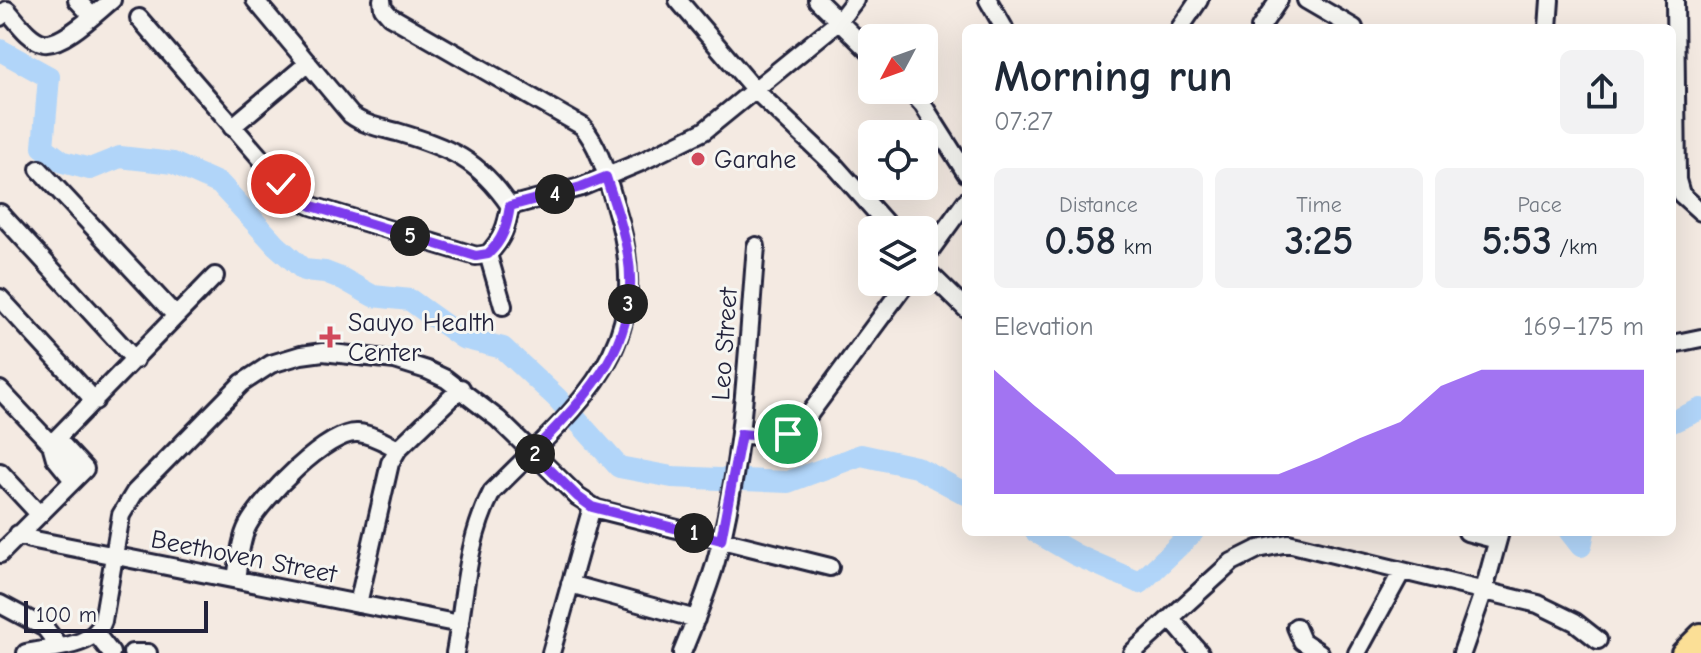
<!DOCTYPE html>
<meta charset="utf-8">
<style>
body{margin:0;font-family:"Comic Neue",sans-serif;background:#f2f2f3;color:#1f2937;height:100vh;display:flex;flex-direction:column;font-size:30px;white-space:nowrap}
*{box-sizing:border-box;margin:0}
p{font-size:26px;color:#747a83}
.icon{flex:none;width:44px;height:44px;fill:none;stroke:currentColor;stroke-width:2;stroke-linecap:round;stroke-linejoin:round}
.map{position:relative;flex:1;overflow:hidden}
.sheet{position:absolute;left:962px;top:24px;width:714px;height:512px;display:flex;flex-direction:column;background:#fff;border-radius:12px;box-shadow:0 8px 32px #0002}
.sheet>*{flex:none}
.needle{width:52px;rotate:229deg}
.buttons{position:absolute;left:858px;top:24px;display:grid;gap:16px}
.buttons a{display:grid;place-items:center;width:80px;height:80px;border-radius:12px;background:#fff;box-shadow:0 8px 32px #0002;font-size:40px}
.scale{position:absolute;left:24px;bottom:20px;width:184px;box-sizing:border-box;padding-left:8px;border:4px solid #22223b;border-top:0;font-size:22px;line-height:28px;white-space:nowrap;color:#22223b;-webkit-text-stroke:6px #f6f6f2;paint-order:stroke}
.pin{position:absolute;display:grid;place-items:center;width:68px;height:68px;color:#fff;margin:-34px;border:4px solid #fff;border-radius:50%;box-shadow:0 2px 8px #0007}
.km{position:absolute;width:40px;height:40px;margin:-20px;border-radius:50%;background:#222;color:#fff;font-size:22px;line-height:40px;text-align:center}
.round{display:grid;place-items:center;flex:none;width:84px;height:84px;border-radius:12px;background:#f2f2f3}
.head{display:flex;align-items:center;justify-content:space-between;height:136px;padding:0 32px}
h1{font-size:44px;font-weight:600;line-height:60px}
.figures{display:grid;grid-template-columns:repeat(3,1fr);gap:12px;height:136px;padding:8px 32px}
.figures div{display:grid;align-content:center;border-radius:12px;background:#f2f2f3;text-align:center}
.figures b{font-size:40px;font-weight:600}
.figures small{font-size:22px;font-weight:400}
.figures p{font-size:22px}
.chart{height:224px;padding:16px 32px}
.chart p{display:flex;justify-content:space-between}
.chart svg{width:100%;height:144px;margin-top:8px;fill:#7c3aed;opacity:.7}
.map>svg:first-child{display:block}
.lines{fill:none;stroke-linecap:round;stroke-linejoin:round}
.river{stroke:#b1d5f9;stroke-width:22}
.minor-casing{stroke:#22223b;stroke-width:22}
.major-casing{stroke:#22223b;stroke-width:28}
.minor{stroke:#f6f6f2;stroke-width:16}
.major{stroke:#fbdf96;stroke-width:22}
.route-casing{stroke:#fff;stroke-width:16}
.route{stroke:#7c3aed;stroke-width:10}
.poi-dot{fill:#d1495b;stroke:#f6f6f2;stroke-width:3}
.labels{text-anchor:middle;stroke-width:6;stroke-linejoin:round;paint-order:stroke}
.poi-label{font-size:26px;fill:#22223b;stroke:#f6f6f2;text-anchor:start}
.street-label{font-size:26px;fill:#22223b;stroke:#f6f6f2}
</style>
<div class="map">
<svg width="1701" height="653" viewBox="0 0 1701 653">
<rect width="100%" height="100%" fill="#f4eae2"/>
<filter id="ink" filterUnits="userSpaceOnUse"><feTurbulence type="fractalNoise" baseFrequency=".0125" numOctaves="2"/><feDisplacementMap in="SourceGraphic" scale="16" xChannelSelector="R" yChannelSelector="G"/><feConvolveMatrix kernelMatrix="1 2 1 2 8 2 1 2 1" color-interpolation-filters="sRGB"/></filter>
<g filter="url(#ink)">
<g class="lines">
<!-- river -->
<path class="river" d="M 0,50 L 49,77 L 43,147 L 63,162 L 90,169 L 120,157 L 173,163 L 220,184 L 276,245 L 304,270 L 325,272 L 343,279 L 373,296 L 410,300 L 463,338 L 503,348 L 557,398 L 619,467 L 672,477 L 788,482 L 861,455 L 916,467 L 966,494
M 1672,422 L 1701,409
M 1036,532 L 1076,555 L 1140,583 L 1193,532
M 1570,532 L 1581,546 L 1584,532"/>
<!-- minor casing -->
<g class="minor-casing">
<path id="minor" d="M 77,0 L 92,16
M 255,0 L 351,115 C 364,125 382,128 397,132 C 450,148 478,159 510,206
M 382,0 L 383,8 L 390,16 L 582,126 C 601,148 607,178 615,205 C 660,346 582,401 492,492 C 466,541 465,599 455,653
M 678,0 L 755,90 L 835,166 L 892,230
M 817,0 L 872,54
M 988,0 L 1004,28
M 1306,0 L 1354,28
M 1675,0 L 1677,180 L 1681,194 L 1701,212
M 0,17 L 7,10 C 17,21 29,40 44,43 C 63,46 98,11 112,0
M 139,18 L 295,198 L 312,206 L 476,256 L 488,254
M 1180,28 L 1199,0
M 1260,28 L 1279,0
M 1548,28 L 1550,0
M 909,90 L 923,105 L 966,173
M 232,127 L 308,63
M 39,169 L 176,316
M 510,206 L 581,187 L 641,162 L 704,131 L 838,22 L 855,0
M 0,213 L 135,360
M 488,254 C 502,240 507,226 510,206
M 488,254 L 503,306
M 924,259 L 966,201
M 924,268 L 966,309
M 0,298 L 95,401
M 1672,344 L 1701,338
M 0,390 L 51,444 L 55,458 L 73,480
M 741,434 C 765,437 782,439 802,424 L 907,282
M 51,444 L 215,276
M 0,472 L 39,514
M 1467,532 L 1497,540
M 18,534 L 30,539 L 460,624
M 0,554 L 85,469 L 57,439
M 236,579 C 239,562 240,540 248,525 C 262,499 328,430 358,433 C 372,434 386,443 398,449
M 570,584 L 696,619
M 0,604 L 45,628 L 59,646
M 358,604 L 390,463 L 398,449 L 461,388
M 1171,619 L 1200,653
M 1296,627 L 1302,641 L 1320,653
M 96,634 L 111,653
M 26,653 C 50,647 93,649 103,621 L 121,515 L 135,492 L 242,383 L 271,364 L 301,355 L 323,352 L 395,360 L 427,370 L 446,379 L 498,419 L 578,497 L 597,509 L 830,567
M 132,653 L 148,653
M 551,653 L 592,507
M 682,653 C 694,623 707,593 716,561 C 744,459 747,352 756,246
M 1132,653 L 1232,562 L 1258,549 L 1288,543 L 1538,604 L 1575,622 L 1598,640
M 1357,653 L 1402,571
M 1462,653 L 1484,590 L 1500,532"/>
</g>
<!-- major casing -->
<g class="major-casing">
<path id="major" d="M 1683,653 L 1701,635"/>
</g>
<!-- minor -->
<use href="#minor" class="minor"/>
<!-- major -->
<use href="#major" class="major"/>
</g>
</g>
<g class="lines" filter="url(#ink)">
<!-- route casing -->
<g class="route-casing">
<path id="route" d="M 281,184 L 295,198 L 312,206 L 476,256 L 488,254 C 503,240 507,226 510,206 L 581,187 L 606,177 C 614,203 624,228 628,255 C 642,343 588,395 532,452 L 578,497 L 592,507 L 721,540 L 741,434 L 774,437 L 788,434"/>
</g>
<!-- route -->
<use href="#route" class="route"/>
</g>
<!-- markers -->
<g class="poi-dot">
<circle cx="698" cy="159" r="8"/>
<path d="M326 325h8v8h8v8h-8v8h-8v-8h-8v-8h8z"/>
</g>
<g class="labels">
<!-- poi labels -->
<g class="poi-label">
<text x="714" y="168">Garahe</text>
<text x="348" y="331">Sauyo Health<tspan x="348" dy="30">Center</tspan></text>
</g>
<!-- street labels -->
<g class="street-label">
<text transform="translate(724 344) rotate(-86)" y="9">Leo Street</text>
<text transform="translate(244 556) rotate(11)" y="9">Beethoven Street</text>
</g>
</g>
</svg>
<div class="buttons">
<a><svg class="needle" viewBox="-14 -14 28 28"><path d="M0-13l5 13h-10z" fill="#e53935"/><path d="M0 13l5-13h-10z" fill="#747a83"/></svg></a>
<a><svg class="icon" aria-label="locate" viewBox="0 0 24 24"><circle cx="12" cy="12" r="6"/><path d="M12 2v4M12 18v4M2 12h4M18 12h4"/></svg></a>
<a><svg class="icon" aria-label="layers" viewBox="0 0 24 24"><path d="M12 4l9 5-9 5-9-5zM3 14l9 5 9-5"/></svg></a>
</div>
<div class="scale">100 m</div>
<div class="pin" style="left:788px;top:434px;background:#1e9e55"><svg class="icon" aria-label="arrive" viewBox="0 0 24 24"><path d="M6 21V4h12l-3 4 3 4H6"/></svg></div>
<div class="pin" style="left:281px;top:184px;background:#d93025"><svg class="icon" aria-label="check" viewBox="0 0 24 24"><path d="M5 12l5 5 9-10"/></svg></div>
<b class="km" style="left:694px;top:533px">1</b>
<b class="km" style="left:535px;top:454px">2</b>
<b class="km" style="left:628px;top:304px">3</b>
<b class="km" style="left:555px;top:194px">4</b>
<b class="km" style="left:410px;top:236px">5</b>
<section class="sheet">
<div class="head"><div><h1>Morning run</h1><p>07:27</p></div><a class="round"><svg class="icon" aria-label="share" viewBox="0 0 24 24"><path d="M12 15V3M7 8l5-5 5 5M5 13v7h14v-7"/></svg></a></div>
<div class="figures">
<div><p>Distance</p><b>0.58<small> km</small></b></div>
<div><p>Time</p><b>3:25</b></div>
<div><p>Pace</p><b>5:53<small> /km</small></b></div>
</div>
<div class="chart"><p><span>Elevation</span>169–175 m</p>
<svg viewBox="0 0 160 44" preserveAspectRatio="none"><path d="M0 44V6L10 17L20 27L30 38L40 38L50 38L60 38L70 38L80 33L90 27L100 22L110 11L120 6L130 6L140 6L150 6L160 6V44z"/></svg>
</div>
</section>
</div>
